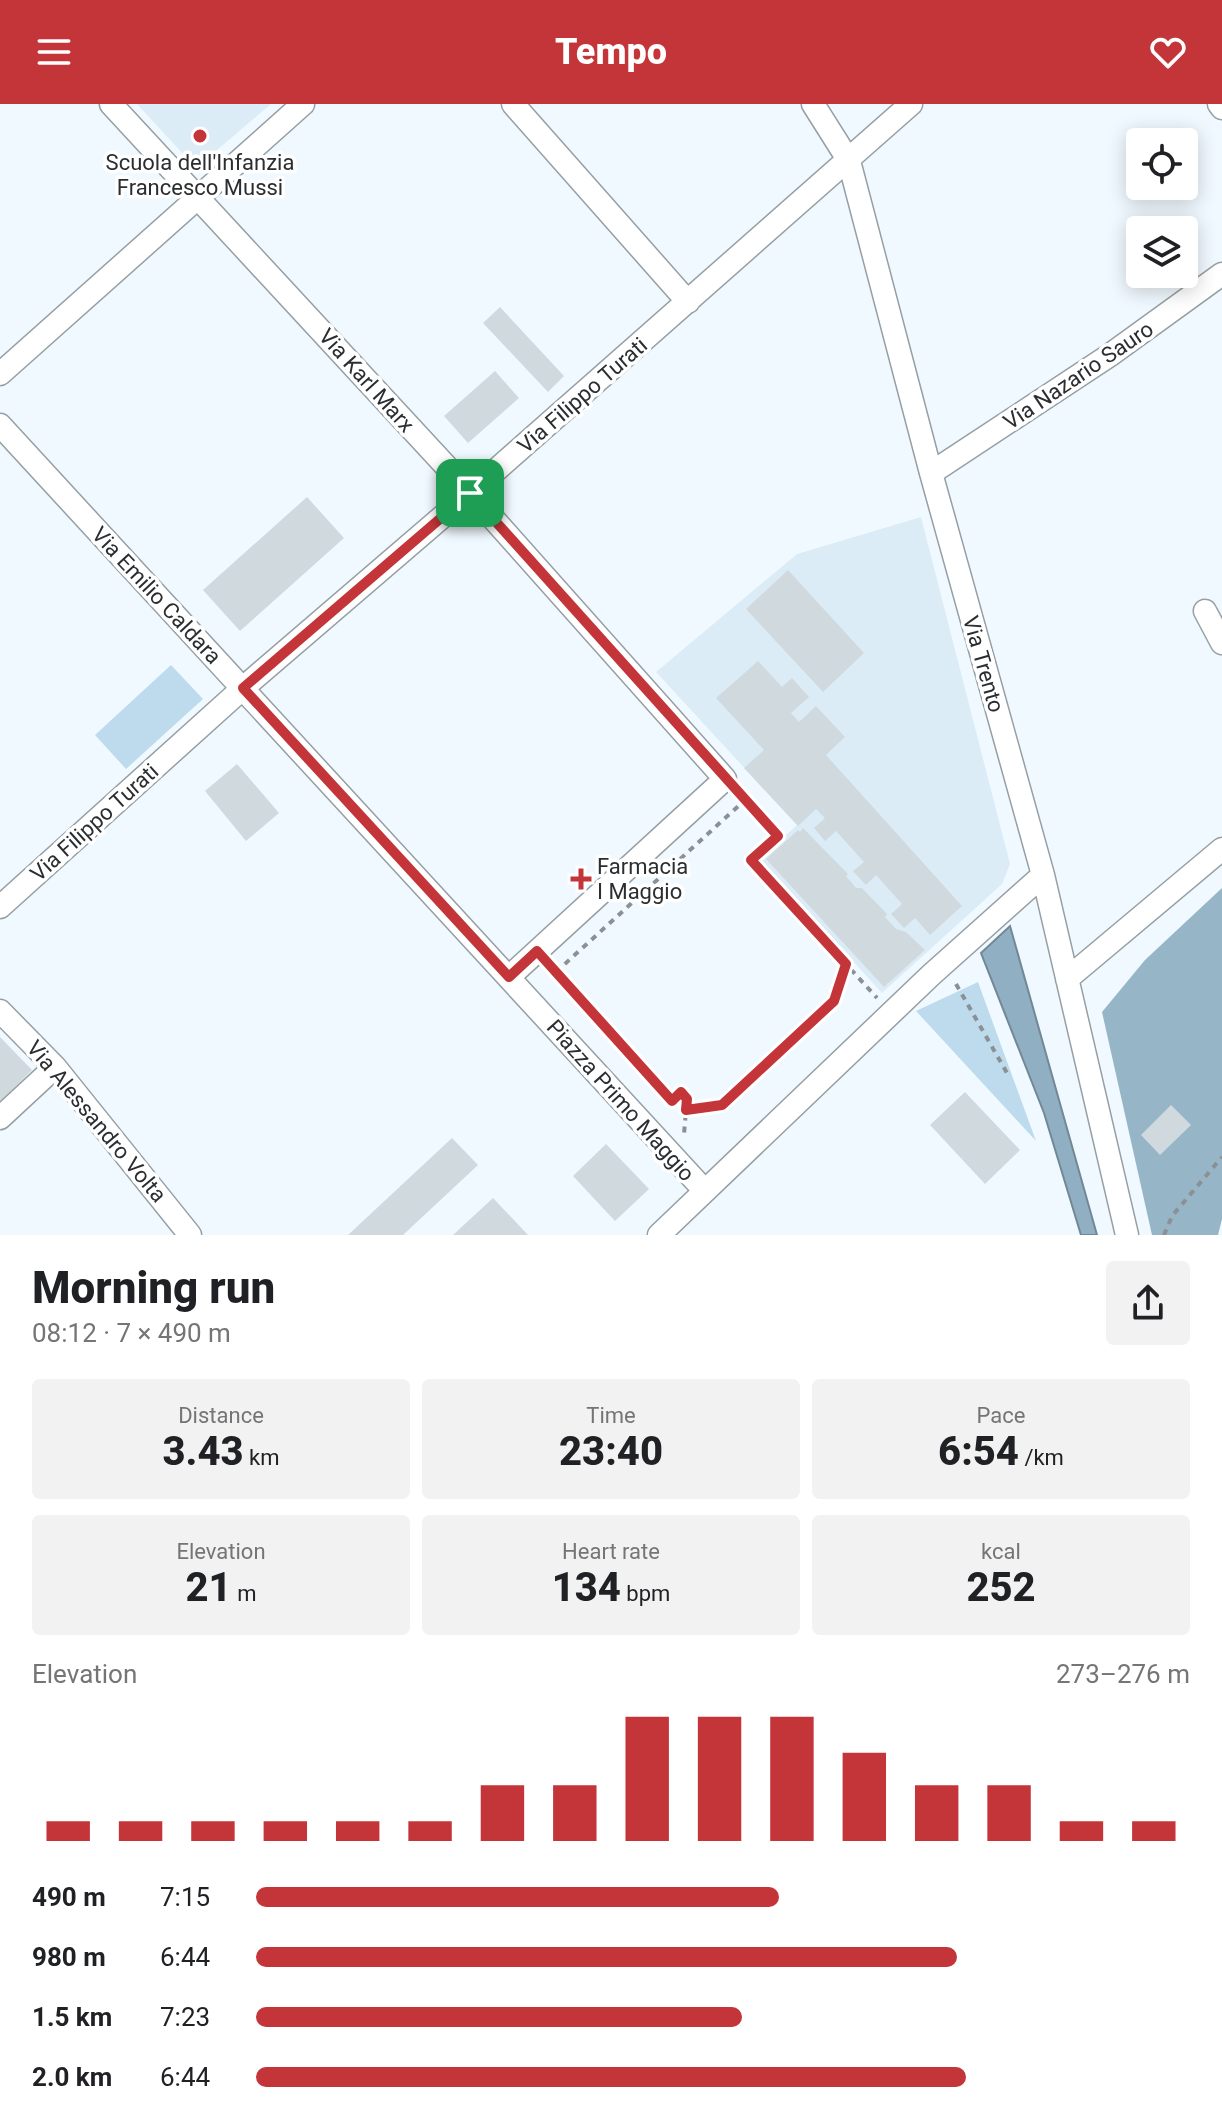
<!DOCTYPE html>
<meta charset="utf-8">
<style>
body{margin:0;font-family:Roboto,sans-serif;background:#f2f2f2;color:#202124;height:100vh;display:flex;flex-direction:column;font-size:30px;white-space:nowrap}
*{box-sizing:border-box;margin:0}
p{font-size:26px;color:#757577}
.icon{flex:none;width:44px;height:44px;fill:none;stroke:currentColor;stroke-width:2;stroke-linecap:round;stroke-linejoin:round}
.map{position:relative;height:1131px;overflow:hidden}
.side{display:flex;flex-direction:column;background:#fff;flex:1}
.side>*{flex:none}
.fabs{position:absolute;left:1126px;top:24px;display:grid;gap:16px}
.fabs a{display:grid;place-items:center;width:72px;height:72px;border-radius:8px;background:#fff;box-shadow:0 4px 20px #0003;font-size:40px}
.pin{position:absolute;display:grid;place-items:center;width:68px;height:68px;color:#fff;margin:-34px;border-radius:16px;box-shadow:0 4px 12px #0006}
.round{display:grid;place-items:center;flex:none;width:84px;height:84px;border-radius:8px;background:#f2f2f2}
.overview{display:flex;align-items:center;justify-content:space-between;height:136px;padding:0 32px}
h1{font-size:44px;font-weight:800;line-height:60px}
.stats{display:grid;grid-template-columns:repeat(3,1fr);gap:12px;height:136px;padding:8px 32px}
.stats div{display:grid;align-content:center;border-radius:8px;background:#f2f2f2;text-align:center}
.stats b{font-size:40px;font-weight:800}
.stats small{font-size:22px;font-weight:400}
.stats p{font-size:22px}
.chart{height:224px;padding:16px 32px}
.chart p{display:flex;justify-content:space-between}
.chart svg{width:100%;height:144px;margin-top:8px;stroke:#c43539;stroke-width:6}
ul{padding:0 32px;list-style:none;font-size:26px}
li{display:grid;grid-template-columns:128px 96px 1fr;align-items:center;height:60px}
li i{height:20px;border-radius:10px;background:#c43539}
header{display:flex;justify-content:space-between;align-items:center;height:104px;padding:0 32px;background:#c43539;color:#fff;font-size:36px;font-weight:800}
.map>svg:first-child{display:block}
.built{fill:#dcecf6}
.green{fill:#bddbec}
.forest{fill:#96b6c8}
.water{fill:#90afc2;stroke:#728896;stroke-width:2}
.building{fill:#d0d9de}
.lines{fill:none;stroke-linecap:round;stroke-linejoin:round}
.minor-casing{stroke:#969fa3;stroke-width:25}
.path{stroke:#8a9094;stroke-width:4;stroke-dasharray:6 6;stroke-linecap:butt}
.minor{stroke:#fff;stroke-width:22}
.route-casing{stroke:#fff;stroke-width:16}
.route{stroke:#c43539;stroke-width:10}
.poi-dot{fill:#c43539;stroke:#fff;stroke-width:3}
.labels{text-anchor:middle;stroke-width:7;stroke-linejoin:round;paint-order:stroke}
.poi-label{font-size:22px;fill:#2b2e30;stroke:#fff}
.street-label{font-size:22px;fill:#2b2e30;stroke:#fff}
</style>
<header><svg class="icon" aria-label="menu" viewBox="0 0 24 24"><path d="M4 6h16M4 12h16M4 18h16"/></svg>Tempo<svg class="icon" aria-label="heart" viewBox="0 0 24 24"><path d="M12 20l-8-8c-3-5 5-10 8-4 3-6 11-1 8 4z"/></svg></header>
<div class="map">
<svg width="1222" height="1131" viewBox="0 0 1222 1131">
<rect width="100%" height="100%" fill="#f0f9ff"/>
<!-- built -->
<path class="built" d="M 137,0 L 271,0 L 196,64 Z
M 921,413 L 1010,760 L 1002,780 L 882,889 L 760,755 L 797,721 L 656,568 L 797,450 Z"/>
<!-- green -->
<path class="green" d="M 171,561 L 203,595 L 126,665 L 95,631 Z
M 978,878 L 1036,1037 L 916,907 Z"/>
<!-- forest -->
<path class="forest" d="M 1222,784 L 1222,1115 L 1218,1131 L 1152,1131 L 1102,908 L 1145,856 Z"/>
<!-- water -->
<path class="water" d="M 1010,822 L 1097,1131 L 1081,1131 L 1044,1009 L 981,849 Z"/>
<!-- building -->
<path class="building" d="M 500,203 L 564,272 L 548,288 L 483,219 Z
M 495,267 L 519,294 L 468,339 L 444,312 Z
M 307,393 L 344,434 L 240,527 L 203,486 Z
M 788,466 L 864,549 L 823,588 L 746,505 Z
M 758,557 L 782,583 L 792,574 L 809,593 L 791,609 L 799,618 L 816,602 L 845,633 L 826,651 L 962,802 L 930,831 L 915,814 L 904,824 L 891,810 L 902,800 L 876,771 L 866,781 L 853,767 L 864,758 L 836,727 L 825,737 L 814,724 L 825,714 L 816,705 L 798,722 L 744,664 L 764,646 L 716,594 Z
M 237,660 L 279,709 L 246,737 L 205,687 Z
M 803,724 L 848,770 L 846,772 L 856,784 L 862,784 L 887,810 L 885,813 L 896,825 L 906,828 L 925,846 L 884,883 L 766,755 L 798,726 L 800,728 Z
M 0,933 L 32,966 L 0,998 Z
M 965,988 L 1020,1046 L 985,1080 L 930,1021 Z
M 1171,1001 L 1191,1021 L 1160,1051 L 1141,1031 Z
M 452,1034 L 478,1061 L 403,1131 L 348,1131 Z
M 606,1040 L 649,1085 L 615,1117 L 573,1072 Z
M 493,1094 L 528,1131 L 453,1131 Z"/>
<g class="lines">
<!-- minor casing -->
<g class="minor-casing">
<path id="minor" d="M 111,0 L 457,374 L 725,675 L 509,873
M 513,0 L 688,198
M 813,0 L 849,57 L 931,369 L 1043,771 L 1127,1131
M 1219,0 L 1222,4
M 0,270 L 303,0
M 0,321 L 705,1087
M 931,369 L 1110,251 L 1222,170
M 1205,507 L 1222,539
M 0,803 L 243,584 L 470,389 L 911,0
M 1067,875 L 1222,745
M 0,907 L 55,963 L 190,1131
M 0,1014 L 55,963
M 659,1131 L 931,871 L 1043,771"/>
</g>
<!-- path -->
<path class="path" d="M 740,691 L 778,732 L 751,756 L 877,894
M 553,864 L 672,997 L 681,988 L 687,995 L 684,1030
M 556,868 L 745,696
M 956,880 L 1007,969
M 686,1006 L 722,1001 L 834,897 L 846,860
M 1164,1131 L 1172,1112 L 1222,1053"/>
<!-- minor -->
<use href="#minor" class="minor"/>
</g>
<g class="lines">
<!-- route casing -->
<g class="route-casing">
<path id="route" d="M 470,389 L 778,732 L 751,756 L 846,860 L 834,897 L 722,1001 L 686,1006 L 687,995 L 681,988 L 672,997 L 537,847 L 509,873 L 243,584 Z"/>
</g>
<!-- route -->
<use href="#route" class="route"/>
</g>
<!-- markers -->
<g class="poi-dot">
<circle cx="200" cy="32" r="8"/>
<path d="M577 763h8v8h8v8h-8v8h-8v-8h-8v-8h8z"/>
</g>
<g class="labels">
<!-- poi labels -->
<g class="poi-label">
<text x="200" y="66">Scuola dell'Infanzia<tspan x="200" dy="25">Francesco Mussi</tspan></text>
<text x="597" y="770" text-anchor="start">Farmacia<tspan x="597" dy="25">I Maggio</tspan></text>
</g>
<!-- street labels -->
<g class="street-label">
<text transform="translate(1078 271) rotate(-34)" y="8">Via Nazario Sauro</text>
<text transform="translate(367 276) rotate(48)" y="8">Via Karl Marx</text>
<text transform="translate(582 291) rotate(-41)" y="8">Via Filippo Turati</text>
<text transform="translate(157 491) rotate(47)" y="8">Via Emilio Caldara</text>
<text transform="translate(984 560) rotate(74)" y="8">Via Trento</text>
<text transform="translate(94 718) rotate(-42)" y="8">Via Filippo Turati</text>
<text transform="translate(621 996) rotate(48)" y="8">Piazza Primo Maggio</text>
<text transform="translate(97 1017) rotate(50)" y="8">Via Alessandro Volta</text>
</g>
</g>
</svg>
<div class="fabs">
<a><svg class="icon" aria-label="locate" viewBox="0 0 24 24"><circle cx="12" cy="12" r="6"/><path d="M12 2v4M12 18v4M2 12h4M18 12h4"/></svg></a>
<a><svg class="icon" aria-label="layers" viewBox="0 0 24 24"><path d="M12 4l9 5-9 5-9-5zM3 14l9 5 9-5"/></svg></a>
</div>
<div class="pin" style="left:470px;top:389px;background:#1e9e55"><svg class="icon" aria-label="arrive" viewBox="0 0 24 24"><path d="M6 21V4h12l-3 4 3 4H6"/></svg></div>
</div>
<section class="side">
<div class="overview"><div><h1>Morning run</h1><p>08:12 · 7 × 490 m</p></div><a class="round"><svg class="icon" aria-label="share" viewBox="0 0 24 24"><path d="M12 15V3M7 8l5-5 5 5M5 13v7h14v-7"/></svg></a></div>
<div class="stats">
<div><p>Distance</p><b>3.43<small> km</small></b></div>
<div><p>Time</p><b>23:40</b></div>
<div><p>Pace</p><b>6:54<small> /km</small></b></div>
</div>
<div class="stats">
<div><p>Elevation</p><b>21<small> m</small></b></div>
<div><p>Heart rate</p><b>134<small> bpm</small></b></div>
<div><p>kcal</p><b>252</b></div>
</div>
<div class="chart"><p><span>Elevation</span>273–276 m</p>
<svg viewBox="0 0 160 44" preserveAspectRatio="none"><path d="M5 44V38M15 44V38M25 44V38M35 44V38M45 44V38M55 44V38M65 44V27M75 44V27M85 44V6M95 44V6M105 44V6M115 44V17M125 44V27M135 44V27M145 44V38M155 44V38"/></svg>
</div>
<ul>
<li><b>490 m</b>7:15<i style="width:56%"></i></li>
<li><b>980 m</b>6:44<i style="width:75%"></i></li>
<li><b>1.5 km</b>7:23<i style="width:52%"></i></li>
<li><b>2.0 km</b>6:44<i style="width:76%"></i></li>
</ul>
</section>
